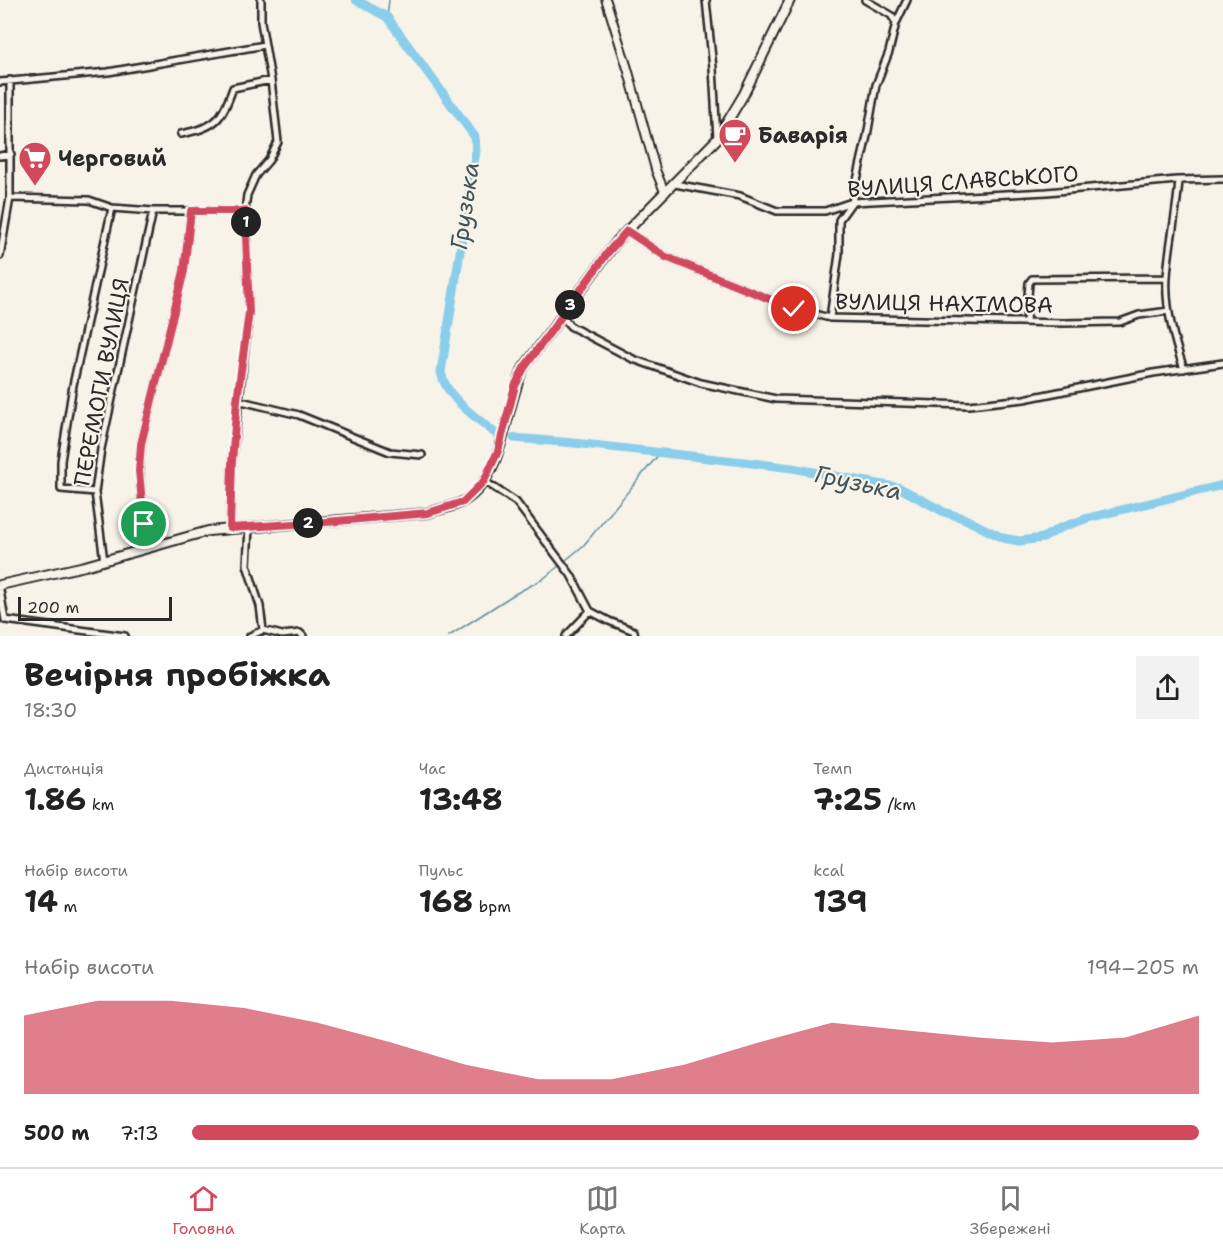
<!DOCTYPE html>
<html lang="uk">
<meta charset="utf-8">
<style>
body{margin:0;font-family:"Shantell Sans",sans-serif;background:#f2f2f2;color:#222;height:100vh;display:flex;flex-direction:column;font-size:22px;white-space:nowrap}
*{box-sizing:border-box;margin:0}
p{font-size:20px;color:#767676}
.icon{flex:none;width:33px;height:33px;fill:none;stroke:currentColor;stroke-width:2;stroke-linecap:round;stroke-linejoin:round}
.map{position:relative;height:636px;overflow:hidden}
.side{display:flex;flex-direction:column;background:#fff;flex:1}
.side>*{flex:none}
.scale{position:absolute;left:18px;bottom:15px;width:154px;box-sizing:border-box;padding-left:6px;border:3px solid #2b2b2b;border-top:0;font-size:16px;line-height:21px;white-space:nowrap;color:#2b2b2b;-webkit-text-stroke:4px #f7f3e8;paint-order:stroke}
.pin{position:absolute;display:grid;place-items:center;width:51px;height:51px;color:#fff;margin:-26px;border:3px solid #fff;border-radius:50%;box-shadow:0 2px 6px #0007}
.km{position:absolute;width:30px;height:30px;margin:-15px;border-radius:50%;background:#222;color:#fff;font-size:16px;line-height:30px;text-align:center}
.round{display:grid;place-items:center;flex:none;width:63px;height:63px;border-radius:0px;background:#f2f2f2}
.headline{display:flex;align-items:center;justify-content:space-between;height:102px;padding:0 24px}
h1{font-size:33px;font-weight:700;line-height:45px}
.figures{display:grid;grid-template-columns:repeat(3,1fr);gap:9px;height:102px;padding:6px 24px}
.figures div{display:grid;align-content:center}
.figures b{font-size:30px;font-weight:700}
.figures small{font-size:16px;font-weight:400}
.figures p{font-size:16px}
.chart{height:168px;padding:12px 24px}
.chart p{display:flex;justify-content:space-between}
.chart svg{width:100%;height:108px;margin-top:6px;fill:#d1495b;opacity:.7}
ul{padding:0 24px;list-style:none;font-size:20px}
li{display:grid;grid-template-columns:96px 72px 1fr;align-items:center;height:45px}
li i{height:15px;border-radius:8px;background:#d1495b}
.tabs{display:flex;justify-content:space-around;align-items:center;height:84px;border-top:2px solid #e0e0e0;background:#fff;font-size:16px;color:#767676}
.tabs a{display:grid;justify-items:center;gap:3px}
.tabs .selected{color:#d1495b}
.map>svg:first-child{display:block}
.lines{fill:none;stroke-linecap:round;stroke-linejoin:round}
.stream{stroke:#648d9e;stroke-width:1.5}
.river{stroke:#8aceeb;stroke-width:9}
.minor-casing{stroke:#2b2b2b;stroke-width:10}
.tertiary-casing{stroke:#2b2b2b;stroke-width:11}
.secondary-casing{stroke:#2b2b2b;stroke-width:12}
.minor{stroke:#f7f3e8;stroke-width:5}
.tertiary{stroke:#f7f3e8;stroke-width:7}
.secondary{stroke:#f7f3e8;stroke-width:8}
.route-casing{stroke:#fff;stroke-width:12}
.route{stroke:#d1495b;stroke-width:8}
.labels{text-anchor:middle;stroke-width:4.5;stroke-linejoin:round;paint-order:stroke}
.poi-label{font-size:22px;font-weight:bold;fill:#2b2b2b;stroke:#f7f3e8;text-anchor:start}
.street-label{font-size:22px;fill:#2b2b2b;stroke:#f7f3e8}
.water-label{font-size:24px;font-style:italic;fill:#43545b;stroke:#f7f3e8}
</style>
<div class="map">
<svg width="1223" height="636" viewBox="0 0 1223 636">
<rect width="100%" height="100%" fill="#f7f3e8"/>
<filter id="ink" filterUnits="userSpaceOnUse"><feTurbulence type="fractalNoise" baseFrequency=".0167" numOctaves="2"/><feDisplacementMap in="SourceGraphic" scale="12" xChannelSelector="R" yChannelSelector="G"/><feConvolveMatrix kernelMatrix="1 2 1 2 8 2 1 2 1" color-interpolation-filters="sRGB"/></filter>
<g filter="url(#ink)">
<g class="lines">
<!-- stream -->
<path class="stream" d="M 387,17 L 389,0
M 449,636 L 513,595 L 543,579 L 583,546 L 660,453"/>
<!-- river -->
<path class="river" d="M 356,0 L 387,17 L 475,137 L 476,151 L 441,372 C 446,399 477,417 497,435
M 514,438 L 574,443 L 744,462 L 792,468 L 900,488 L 944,512 L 963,518 L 1003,538 L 1019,541 L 1043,538 L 1060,528 L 1088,518 L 1223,485"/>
<!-- minor casing -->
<g class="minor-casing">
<path id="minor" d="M 706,0 L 713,68 L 717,139
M 896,23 L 907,0
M 0,82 L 108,72 L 265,45
M 181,134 C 216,127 221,121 233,88 L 271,80
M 0,156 L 11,154
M 1179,180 C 1177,212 1169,244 1167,277 C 1165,306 1174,341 1184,369
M 675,184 L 740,196 L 777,211 L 825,211 L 852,202 L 1047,192 L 1177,180 L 1223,179
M 10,198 L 89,200 L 112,208 L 153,211 L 245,211
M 627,231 L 666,257 L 794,309 L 830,318 L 1063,323 L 1120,322 L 1139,315 L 1169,311
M 0,256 L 10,198 L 10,80
M 562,316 L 570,326 L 633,359 L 701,383 L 776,399 L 969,405 L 1024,399 L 1153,373 L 1223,363
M 830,318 L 839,254 L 839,220 L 852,202 L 867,136 L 876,85 L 889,52 L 896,23 L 891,15 L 865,0
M 1026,321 L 1029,283 L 1032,279 L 1167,278
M 237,400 L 299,415 L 390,452 L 422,455
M 484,481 L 516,502 L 571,575 L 590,611 L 609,621 L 634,631 L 635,636
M 95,492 L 61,489 L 61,461 L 73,385 L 112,208
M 249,527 L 247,565 L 260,606 L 263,630
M 230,528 L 232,462 L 249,312 L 245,211 L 247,195 L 256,175 L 269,160 L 278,142 L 271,80 L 261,22 L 261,0
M 152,546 C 141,513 138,479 141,444 L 184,271 L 191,211
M 104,561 L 95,492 L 101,449 L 153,211
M 0,590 L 5,620 L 125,636
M 250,636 L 263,630 L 282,635 L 300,633 L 303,636
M 566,636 L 590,611"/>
</g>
<!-- tertiary casing -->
<g class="tertiary-casing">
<path id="tertiary" d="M 606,0 L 628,70 L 656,171 L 665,193"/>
</g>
<!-- secondary casing -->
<g class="secondary-casing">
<path id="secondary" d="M 0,585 L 85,566 L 208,531 L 428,513 C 439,509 454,507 464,501 C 506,475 504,408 524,367 L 617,241 L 717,139 L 744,94 L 790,0"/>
</g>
<!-- minor -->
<use href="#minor" class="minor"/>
<!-- tertiary -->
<use href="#tertiary" class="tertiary"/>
<!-- secondary -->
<use href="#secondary" class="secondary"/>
</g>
</g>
<g class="lines" filter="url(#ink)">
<!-- route casing -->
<g class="route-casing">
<path id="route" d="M 144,524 L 139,471 L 141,444 L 184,271 L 191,211 L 245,211 L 249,312 L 237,400 L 232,462 L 230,528 L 326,522 L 428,513 L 463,502 L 484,481 L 498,451 L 515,386 L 524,368 L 609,251 L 627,231 L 666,257 L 794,309"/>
</g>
<!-- route -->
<use href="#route" class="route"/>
</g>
<!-- icons -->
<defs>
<g id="cafe-pin" transform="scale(1.725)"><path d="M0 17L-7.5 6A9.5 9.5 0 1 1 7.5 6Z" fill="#d1495b" stroke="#f7f3e8"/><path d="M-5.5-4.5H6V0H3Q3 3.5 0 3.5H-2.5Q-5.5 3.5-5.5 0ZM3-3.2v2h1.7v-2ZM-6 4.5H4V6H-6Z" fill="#fff"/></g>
<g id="supermarket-pin" transform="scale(1.725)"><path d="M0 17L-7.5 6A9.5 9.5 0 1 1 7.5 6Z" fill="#d1495b" stroke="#f7f3e8"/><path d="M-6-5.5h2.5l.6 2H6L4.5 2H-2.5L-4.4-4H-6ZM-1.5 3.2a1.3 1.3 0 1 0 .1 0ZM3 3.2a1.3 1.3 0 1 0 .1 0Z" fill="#fff"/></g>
</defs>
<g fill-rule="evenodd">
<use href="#cafe-pin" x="735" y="135"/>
<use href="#supermarket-pin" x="35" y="158"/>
</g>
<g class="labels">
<!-- poi labels -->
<g class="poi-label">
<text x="758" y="143">Баварія</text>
<text x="58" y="166">Черговий</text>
</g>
<!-- street labels -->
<g class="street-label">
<text transform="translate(963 181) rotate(-4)" y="8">ВУЛИЦЯ СЛАВСЬКОГО</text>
<text transform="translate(944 303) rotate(1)" y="8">ВУЛИЦЯ НАХІМОВА</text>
<text transform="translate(101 382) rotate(-79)" y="8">ПЕРЕМОГИ ВУЛИЦЯ</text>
</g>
<!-- water labels -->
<g class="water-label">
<text transform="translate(465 206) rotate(-82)" y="8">Грузька</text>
<text transform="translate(858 483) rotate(12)" y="8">Грузька</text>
</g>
</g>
</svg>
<div class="scale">200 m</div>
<div class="pin" style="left:144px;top:524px;background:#1e9e55"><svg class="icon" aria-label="arrive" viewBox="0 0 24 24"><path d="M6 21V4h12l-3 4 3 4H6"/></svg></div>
<div class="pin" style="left:794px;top:309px;background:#d93025"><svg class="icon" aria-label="check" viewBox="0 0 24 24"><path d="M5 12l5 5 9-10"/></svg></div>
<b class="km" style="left:246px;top:222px">1</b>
<b class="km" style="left:308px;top:523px">2</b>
<b class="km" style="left:570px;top:305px">3</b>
</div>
<section class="side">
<div class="headline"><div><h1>Вечірня пробіжка</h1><p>18:30</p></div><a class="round"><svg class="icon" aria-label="share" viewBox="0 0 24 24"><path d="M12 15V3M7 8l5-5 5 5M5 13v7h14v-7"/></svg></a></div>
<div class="figures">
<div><p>Дистанція</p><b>1.86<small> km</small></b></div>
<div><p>Час</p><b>13:48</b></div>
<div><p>Темп</p><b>7:25<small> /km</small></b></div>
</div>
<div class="figures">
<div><p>Набір висоти</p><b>14<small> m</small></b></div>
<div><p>Пульс</p><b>168<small> bpm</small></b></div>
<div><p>kcal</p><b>139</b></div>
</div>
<div class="chart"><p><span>Набір висоти</span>194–205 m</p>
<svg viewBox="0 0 160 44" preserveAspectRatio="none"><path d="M0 44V12L10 6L20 6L30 9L40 15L50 23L60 32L70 38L80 38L90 32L100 23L110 15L120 18L130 21L140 23L150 21L160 12V44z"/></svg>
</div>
<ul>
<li><b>500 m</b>7:13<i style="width:100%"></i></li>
</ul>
</section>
<nav class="tabs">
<a class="selected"><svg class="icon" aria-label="home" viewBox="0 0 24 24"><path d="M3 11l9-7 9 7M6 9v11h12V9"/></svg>Головна</a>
<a><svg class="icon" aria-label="map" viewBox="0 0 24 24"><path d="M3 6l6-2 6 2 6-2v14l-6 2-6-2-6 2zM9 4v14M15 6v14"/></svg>Карта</a>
<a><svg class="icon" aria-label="saved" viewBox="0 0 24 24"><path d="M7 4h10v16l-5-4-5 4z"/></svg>Збережені</a>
</nav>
